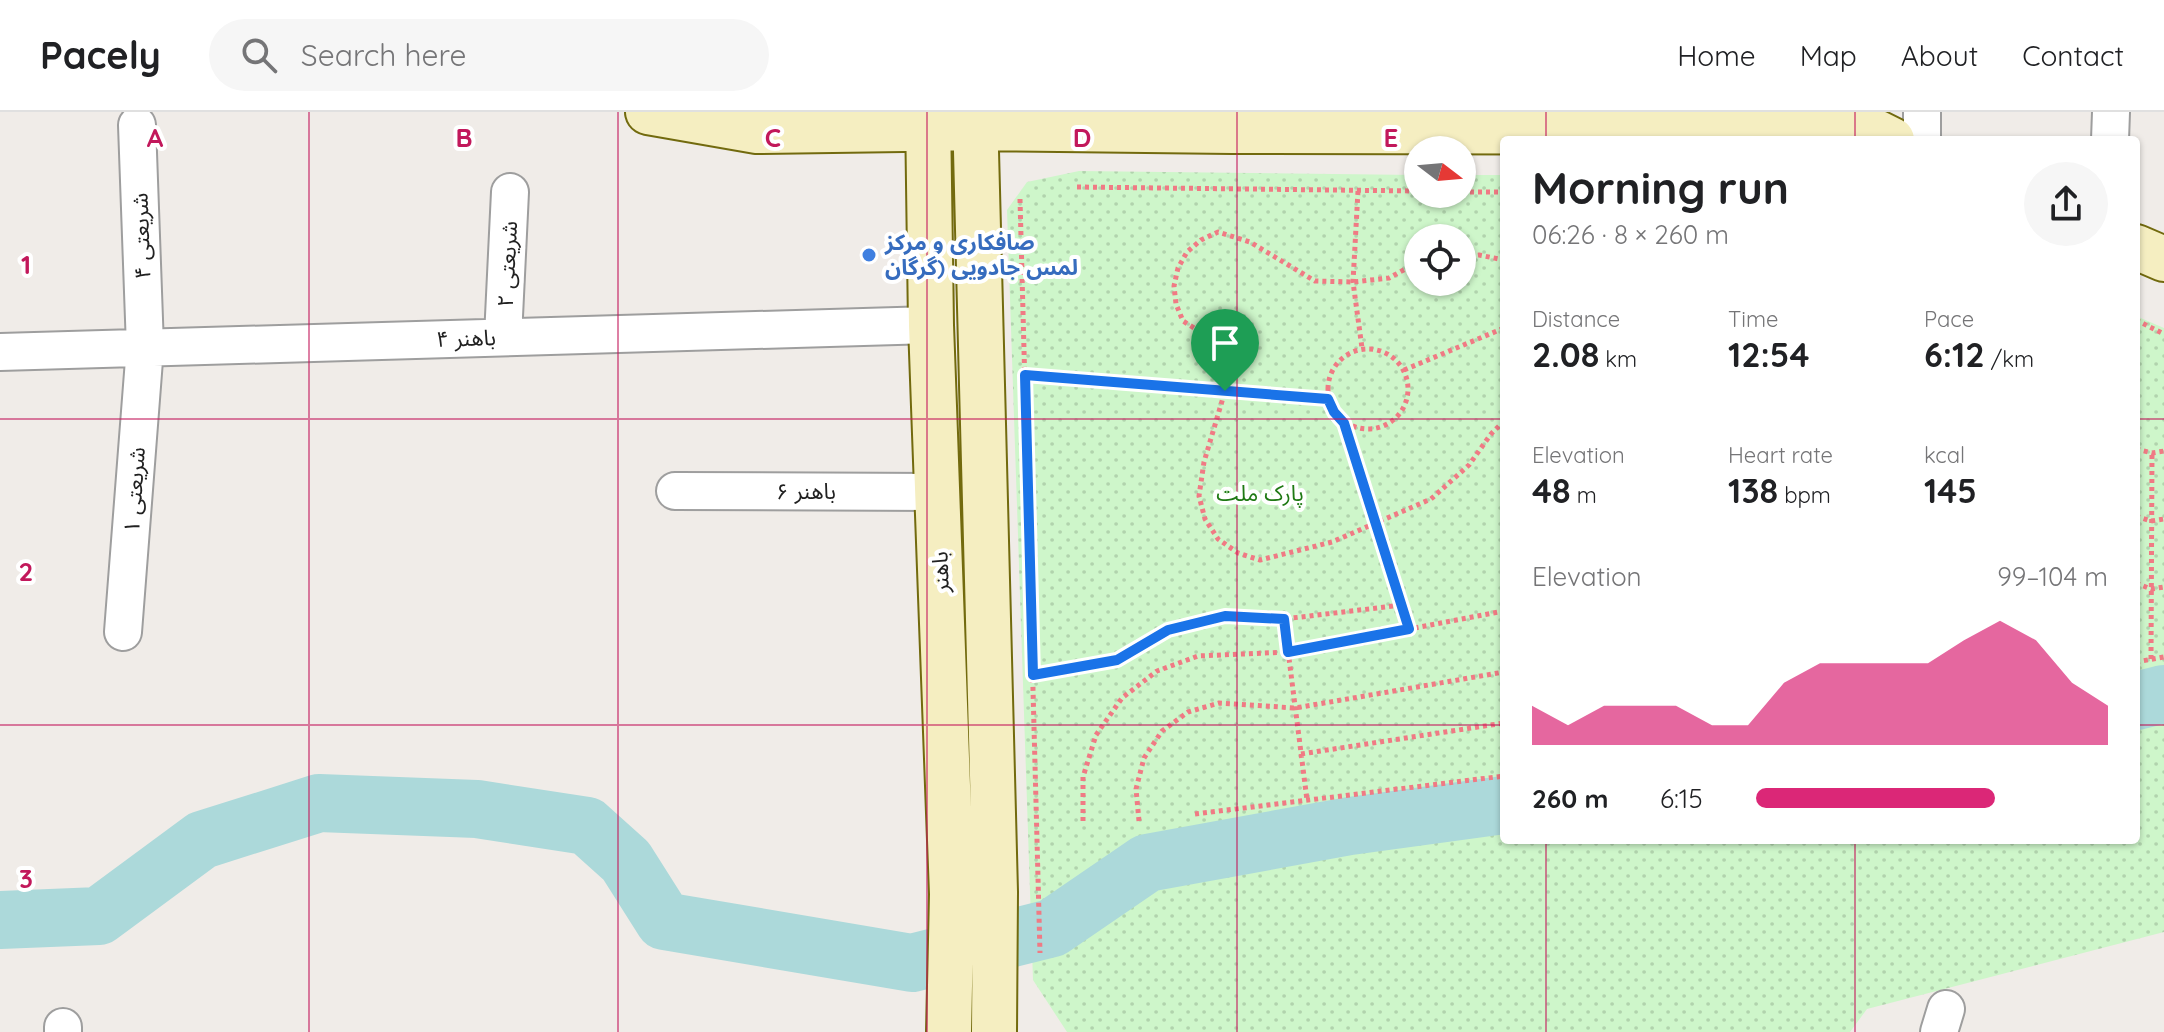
<!DOCTYPE html>
<meta charset="utf-8">
<style>
body{margin:0;font-family:Quicksand,"Noto Sans Arabic",sans-serif;background:#f6f6f6;color:#202124;height:100vh;display:flex;flex-direction:column;font-size:30px;white-space:nowrap}
*{box-sizing:border-box;margin:0}
p{font-size:26px;color:#757577}
.icon{flex:none;width:44px;height:44px;fill:none;stroke:currentColor;stroke-width:2;stroke-linecap:round;stroke-linejoin:round}
.map{position:relative;flex:1;overflow:hidden}
.details{position:absolute;left:1500px;top:24px;width:640px;height:708px;display:flex;flex-direction:column;background:#fff;border-radius:8px;box-shadow:0 2px 6px #0004}
.details>*{flex:none}
.needle{width:52px;rotate:106deg}
.fabs{position:absolute;left:1404px;top:24px;display:grid;gap:16px}
.fabs a{display:grid;place-items:center;width:72px;height:72px;border-radius:50%;background:#fff;box-shadow:0 2px 6px #0004;font-size:40px}
.pin{position:absolute;display:grid;place-items:center;width:68px;height:68px;color:#fff;margin:-82px -34px;border-radius:50% 50% 50% 0;rotate:-45deg;box-shadow:0 0 8px #0007}
.pin .icon{rotate:45deg}
.round{display:grid;place-items:center;flex:none;width:84px;height:84px;border-radius:42px;background:#f6f6f6}
.overview{display:flex;align-items:center;justify-content:space-between;height:136px;padding:0 32px}
h1{font-size:44px;font-weight:700;line-height:60px}
.figures{display:grid;grid-template-columns:repeat(3,1fr);gap:12px;height:136px;padding:8px 32px}
.figures div{display:grid;align-content:center}
.figures b{font-size:34px;font-weight:700}
.figures small{font-size:22px;font-weight:400}
.figures p{font-size:22px}
.chart{height:224px;padding:16px 32px}
.chart p{display:flex;justify-content:space-between}
.chart svg{width:100%;height:144px;margin-top:8px;fill:#db2777;opacity:.7}
ul{padding:0 32px;list-style:none;font-size:26px}
li{display:grid;grid-template-columns:128px 96px 1fr;align-items:center;height:60px}
li i{height:20px;border-radius:10px;background:#db2777}
header{display:flex;align-items:center;gap:48px;box-sizing:border-box;height:112px;padding:0 40px;background:#fff;border-bottom:2px solid #e0e0e0}
header strong{font-size:38px}
nav{display:flex;gap:44px;margin-inline-start:auto;font-size:28px}
.search{width:560px;height:72px;background:#f6f6f6;display:flex;align-items:center;gap:20px;box-sizing:border-box;padding:0 28px;border-radius:44px;color:#757577;font-size:30px}
.map>svg:first-child{display:block}
.park{fill:url(#park-dots);fill-rule:evenodd}
.lines{fill:none;stroke-linecap:round;stroke-linejoin:round}
.river{stroke:#acd9da;stroke-width:58}
.minor-casing{stroke:#9e9e9e;stroke-width:40}
.secondary-casing{stroke:#726a0e;stroke-width:48}
.path{stroke:#f07a84;stroke-width:5;stroke-dasharray:4 4;stroke-linecap:butt}
.minor{stroke:#fff;stroke-width:36}
.secondary{stroke:#f5eec1;stroke-width:44}
.route-casing{stroke:#fff;stroke-width:16}
.route{stroke:#1a73e8;stroke-width:10}
.grid{fill:none;stroke:#c2185b;stroke-width:2;stroke-opacity:0.55}
.shop-dot{fill:#3f7fe0;stroke:#fff;stroke-width:3}
.labels{text-anchor:middle;stroke-width:8;stroke-linejoin:round;paint-order:stroke}
.street-label{font-size:22px;fill:#212121;stroke:#fff}
.shop-label{font-size:22px;font-weight:bold;fill:#366cbe;stroke:#fff;text-anchor:start}
.park-label{font-size:22px;fill:#1f7914;stroke:#fff}
.grid-label{font-size:26px;text-anchor:middle;font-weight:bold;fill:#c2185b;stroke:#fff;stroke-width:8;stroke-linejoin:round;paint-order:stroke}
</style>
<header>
<strong>Pacely</strong>
<div class="search"><svg class="icon" aria-label="search" viewBox="0 0 24 24"><circle cx="10" cy="10" r="6"/><path d="M15 15l6 6"/></svg>Search here</div>
<nav><a>Home</a><a>Map</a><a>About</a><a>Contact</a></nav>
</header>
<div class="map">
<svg width="2164" height="920" viewBox="0 0 2164 920">
<defs>
<pattern id="park-dots" width="8" height="8" patternUnits="userSpaceOnUse" patternTransform="scale(2)"><rect width="8" height="8" fill="#cef6ca"/><path d="M2 2h.1M6 6h.1" fill="none" stroke="#b1d3ad" stroke-width="1.8" stroke-linecap="round"/></pattern>
</defs>
<rect width="100%" height="100%" fill="#f0ece8"/>
<!-- park -->
<path class="park" d="M 1079,59 L 1418,63 L 1418,82 L 1462,82 L 1462,63 L 1504,63 L 1504,728 L 2136,728 L 2136,204 L 2164,216 L 2164,820 L 1867,897 L 1850,920 L 1067,920 L 1033,868 L 1007,98 L 1027,70 ZM 1418,126 L 1462,126 L 1462,170 L 1418,170 Z"/>
<g class="lines">
<!-- river -->
<path class="river" d="M 2136,589 L 2164,582
M 0,808 L 99,804 L 202,728 L 319,691 L 477,697 L 587,714 L 626,749 L 664,809 L 912,851 L 1052,816 L 1147,751 L 1350,714 L 1504,693"/>
<!-- minor casing -->
<g class="minor-casing">
<path id="minor" d="M 1922,28 L 1922,0
M 2110,28 L 2111,0
M 503,225 L 510,80
M 0,240 L 931,213
M 675,379 L 938,380
M 123,520 L 145,235 L 137,13
M 63,920 L 63,915
M 1939,920 L 1946,897"/>
</g>
<!-- secondary casing -->
<g class="secondary-casing">
<path id="secondary" d="M 648,0 L 757,19 L 975,16 L 1232,19 L 1876,20 L 1892,28
M 928,0 L 931,213 L 952,782 L 949,920
M 975,0 L 995,780 L 994,920
M 2136,135 L 2164,147"/>
</g>
<!-- path -->
<path class="path" d="M 1077,75 L 1418,79
M 1358,79 L 1353,170 L 1362,236
M 1462,80 L 1504,80
M 1020,87 L 1040,841
M 1462,145 L 1479,143 L 1504,148
M 1418,150 L 1389,166 L 1353,170 L 1315,169 L 1250,130 L 1218,120 L 1201,128 L 1187,140 L 1178,156 L 1174,174 L 1176,192 L 1183,209 L 1202,221 L 1216,238 L 1224,258 L 1225,279 L 1204,350 L 1199,384 L 1205,407 L 1218,427 L 1238,441 L 1260,448 L 1332,430 L 1431,387 L 1469,353 L 1491,322 L 1504,309
M 2136,208 L 2164,222
M1328 277a40 40 0 1 1 80 0a40 40 0 1 1-80 0Z
M 1404,258 L 1504,216
M 1025,263 L 1328,287
M 1345,312 L 1409,517
M 2136,337 L 2152,341 L 2164,339
M 2136,404 L 2151,409 L 2164,407
M 2136,471 L 2151,477 L 2164,475
M 1284,507 L 1307,688
M 2151,547 L 2152,341
M 2136,550 L 2164,545
M 1033,563 L 1117,548 L 1168,518 L 1225,504 L 1284,507 L 1402,493
M 1301,642 L 1504,611
M 1195,702 L 1504,664
M 1083,709 L 1083,665 L 1096,623 L 1122,586 L 1157,559 L 1198,544 L 1288,540 L 1504,499
M 1139,709 L 1136,677 L 1144,646 L 1162,619 L 1188,600 L 1219,591 L 1295,596 L 1504,560"/>
<!-- minor -->
<use href="#minor" class="minor"/>
<!-- secondary -->
<use href="#secondary" class="secondary"/>
</g>
<g class="lines">
<!-- route casing -->
<g class="route-casing">
<path id="route" d="M 1025,263 L 1328,287 L 1334,300 L 1344,311 L 1409,517 L 1288,540 L 1284,507 L 1225,504 L 1168,518 L 1117,548 L 1033,563 Z"/>
</g>
<!-- route -->
<use href="#route" class="route"/>
</g>
<!-- grid -->
<path class="grid" d="M 309,0 L 309,920M 618,0 L 618,920M 927,0 L 927,920M 1237,0 L 1237,920M 1546,0 L 1546,28M 1855,0 L 1855,28M 0,307 L 1504,307M 2136,307 L 2164,307M 0,613 L 1504,613M 2136,613 L 2164,613M 1546,728 L 1546,920M 1855,728 L 1855,920"/>
<!-- markers -->
<circle class="shop-dot" cx="869" cy="143" r="8"/>
<g class="labels">
<!-- street labels -->
<g class="street-label">
<text transform="translate(141 124) rotate(-92)" y="8">۴ شریعتی</text>
<text transform="translate(507 152) rotate(-87)" y="8">۲ شریعتی</text>
<text transform="translate(466 226) rotate(-2)" y="8">۴ باهنر</text>
<text transform="translate(134 378) rotate(-86)" y="8">۱ شریعتی</text>
<text x="806" y="387">۶ باهنر</text>
<text transform="translate(940 460) rotate(-92)" y="8">باهنر</text>
</g>
<!-- shop labels -->
<g class="shop-label">
<text x="885" y="138">صافکاری و مرکز<tspan x="885" dy="25">لمس جادویی (گرگان</tspan></text>
</g>
<!-- park labels -->
<g class="park-label">
<text x="1260" y="389">پارک ملت</text>
</g>
</g>
<g class="grid-label">
<text x="155" y="35">A</text>
<text x="464" y="35">B</text>
<text x="773" y="35">C</text>
<text x="1082" y="35">D</text>
<text x="1391" y="35">E</text>
<text x="26" y="162">1</text>
<text x="26" y="469">2</text>
<text x="26" y="776">3</text>
</g>
</svg>
<div class="fabs">
<a><svg class="needle" viewBox="-14 -14 28 28"><path d="M0-13l5 13h-10z" fill="#e53935"/><path d="M0 13l5-13h-10z" fill="#757577"/></svg></a>
<a><svg class="icon" aria-label="locate" viewBox="0 0 24 24"><circle cx="12" cy="12" r="6"/><path d="M12 2v4M12 18v4M2 12h4M18 12h4"/></svg></a>
</div>
<div class="pin" style="left:1225px;top:279px;background:#1e9e55"><svg class="icon" aria-label="arrive" viewBox="0 0 24 24"><path d="M6 21V4h12l-3 4 3 4H6"/></svg></div>
<section class="details">
<div class="overview"><div><h1>Morning run</h1><p>06:26 · 8 × 260 m</p></div><a class="round"><svg class="icon" aria-label="share" viewBox="0 0 24 24"><path d="M12 15V3M7 8l5-5 5 5M5 13v7h14v-7"/></svg></a></div>
<div class="figures">
<div><p>Distance</p><b>2.08<small> km</small></b></div>
<div><p>Time</p><b>12:54</b></div>
<div><p>Pace</p><b>6:12<small> /km</small></b></div>
</div>
<div class="figures">
<div><p>Elevation</p><b>48<small> m</small></b></div>
<div><p>Heart rate</p><b>138<small> bpm</small></b></div>
<div><p>kcal</p><b>145</b></div>
</div>
<div class="chart"><p><span>Elevation</span>99–104 m</p>
<svg viewBox="0 0 160 44" preserveAspectRatio="none"><path d="M0 44V32L10 38L20 32L30 32L40 32L50 38L60 38L70 25L80 19L90 19L100 19L110 19L120 12L130 6L140 12L150 25L160 32V44z"/></svg>
</div>
<ul>
<li><b>260 m</b>6:15<i style="width:68%"></i></li>
</ul>
</section>
</div>
